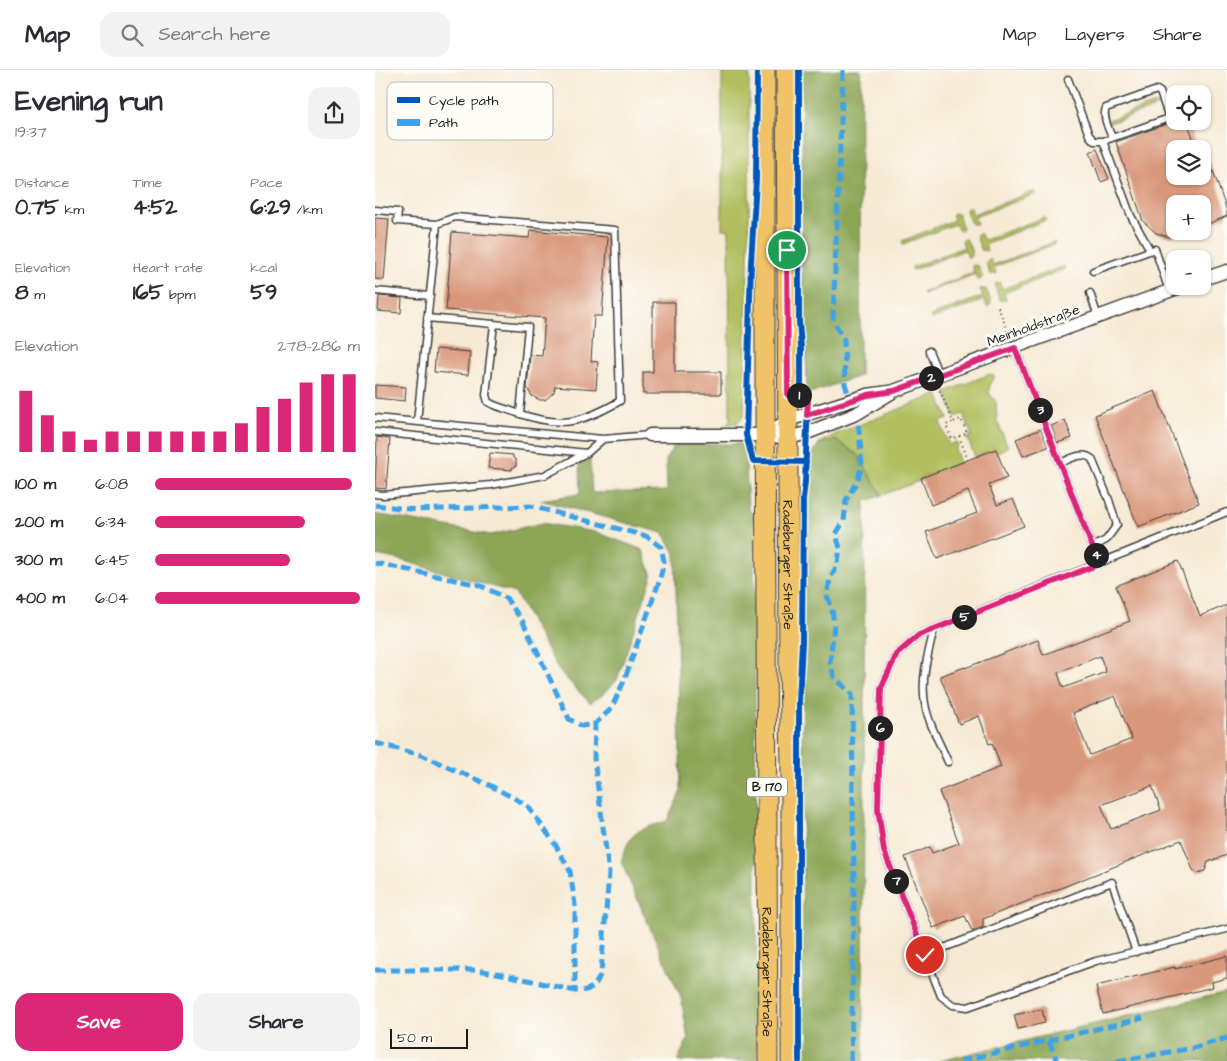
<!DOCTYPE html>
<meta charset="utf-8">
<style>
body{margin:0;font-family:"Architects Daughter",sans-serif;background:#f2f2f3;color:#2b2b33;height:100vh;display:flex;flex-direction:column;font-size:19px;white-space:nowrap}
*{box-sizing:border-box;margin:0}
p{font-size:16px;color:#7c7c81}
.icon{flex:none;width:28px;height:28px;fill:none;stroke:currentColor;stroke-width:2;stroke-linecap:round;stroke-linejoin:round}
.map{position:relative;flex:1;overflow:hidden}
.panel{display:flex;flex-direction:column;background:#fff;width:375px}
.panel>*{flex:none}
.controls{position:absolute;left:791px;top:15px;display:grid;gap:10px}
.controls a{display:grid;place-items:center;width:45px;height:45px;border-radius:10px;background:#fff;box-shadow:0 1px 4px #0004;font-size:25px}
.scale{position:absolute;left:15px;bottom:12px;width:78px;box-sizing:border-box;padding-left:5px;border:2px solid #1c1c1c;border-top:0;font-size:14px;line-height:18px;white-space:nowrap;color:#1c1c1c;-webkit-text-stroke:4px #fdfcf7;paint-order:stroke}
.pin{position:absolute;display:grid;place-items:center;width:42px;height:42px;color:#fff;margin:-21px;border:2px solid #fff;border-radius:50%;box-shadow:0 1px 5px #0007}
.km{position:absolute;width:25px;height:25px;margin:-12px;border-radius:50%;background:#222;color:#fff;font-size:14px;line-height:25px;text-align:center}
.round{display:grid;place-items:center;flex:none;width:52px;height:52px;border-radius:15px;background:#f2f2f3}
.summary{display:flex;align-items:center;justify-content:space-between;height:85px;padding:0 15px}
h1{font-size:28px;font-weight:800;line-height:38px}
.stats{display:grid;grid-template-columns:repeat(3,1fr);gap:8px;height:85px;padding:5px 15px}
.stats div{display:grid;align-content:center}
.stats b{font-size:21px;font-weight:800}
.stats small{font-size:14px;font-weight:400}
.stats p{font-size:14px}
.chart{height:140px;padding:10px 15px}
.chart p{display:flex;justify-content:space-between}
.chart svg{width:100%;height:90px;margin-top:5px;stroke:#db2777;stroke-width:6}
.cta{display:flex;gap:10px;margin-top:auto;padding:10px 15px}
.cta a{flex:1;height:58px;border-radius:15px;background:#db2777;color:#fff;font-size:20px;font-weight:800;line-height:58px;text-align:center}
.cta a+a{background:#f2f2f3;color:#2b2b33}
ul{padding:0 15px;list-style:none;font-size:16px}
li{display:grid;grid-template-columns:80px 60px 1fr;align-items:center;height:38px}
li i{height:12px;border-radius:6px;background:#db2777}
header{display:flex;align-items:center;gap:30px;box-sizing:border-box;height:70px;padding:0 25px;background:#fff;border-bottom:1px solid #e1e1e2}
header strong{font-size:24px}
nav{display:flex;gap:28px;margin-inline-start:auto;font-size:18px}
.search{width:350px;height:45px;background:#f2f2f3;display:flex;align-items:center;gap:12px;box-sizing:border-box;padding:0 18px;border-radius:15px;color:#7c7c81;font-size:19px}
main{display:flex;flex:1;min-height:0}
.map>svg:first-child{display:block}
.green{fill:#b1bf61;stroke:#666e3e}
.forest{fill:#8ca657;stroke:#54613a}
.building{fill:#d9987b;fill-rule:evenodd}
.lines{fill:none;stroke-linecap:round;stroke-linejoin:round}
.service-casing{stroke:#3d3b38;stroke-width:9}
.minor-casing{stroke:#3d3b38;stroke-width:15}
.primary-casing{stroke:#3d3b38;stroke-width:21}
.path{stroke:#3d3b38;stroke-width:2;stroke-dasharray:1 4;stroke-linecap:butt}
.service{stroke:#fff;stroke-width:6}
.minor{stroke:#fff;stroke-width:12}
.primary{stroke:#f1c369;stroke-width:19}
.quiet{stroke:#3da2ea;stroke-width:5;stroke-dasharray:10 5;stroke-linecap:butt}
.cycleway-casing{stroke:#fdfcf7;stroke-width:9}
.cycleway{stroke:#0057b8;stroke-width:6}
.route-casing{stroke:#fff;stroke-width:10}
.route{stroke:#db2777;stroke-width:6}
.labels{text-anchor:middle;stroke-width:5;stroke-linejoin:round;paint-order:stroke}
.shield{fill:#fdfcf7;stroke:#605f5e;stroke-width:1}
.shield-label{font-size:12px;font-weight:bold;fill:#1c1c1c}
.street-label{font-size:14px;fill:#1c1c1c;stroke:#fdfcf7}
.key{fill:#fdfcf7;stroke:#bab9b5;stroke-width:1}
.key-label{font-size:14px;fill:#1c1c1c}
</style>
<header>
<strong>Map</strong>
<div class="search"><svg class="icon" aria-label="search" viewBox="0 0 24 24"><circle cx="10" cy="10" r="6"/><path d="M15 15l6 6"/></svg>Search here</div>
<nav><a>Map</a><a>Layers</a><a>Share</a></nav>
</header>
<main>
<section class="panel">
<div class="summary"><div><h1>Evening run</h1><p>19:37</p></div><a class="round"><svg class="icon" aria-label="share" viewBox="0 0 24 24"><path d="M12 15V3M7 8l5-5 5 5M5 13v7h14v-7"/></svg></a></div>
<div class="stats">
<div><p>Distance</p><b>0.75<small> km</small></b></div>
<div><p>Time</p><b>4:52</b></div>
<div><p>Pace</p><b>6:29<small> /km</small></b></div>
</div>
<div class="stats">
<div><p>Elevation</p><b>8<small> m</small></b></div>
<div><p>Heart rate</p><b>165<small> bpm</small></b></div>
<div><p>kcal</p><b>59</b></div>
</div>
<div class="chart"><p><span>Elevation</span>278–286 m</p>
<svg viewBox="0 0 160 44" preserveAspectRatio="none"><path d="M5 44V14M15 44V26M25 44V34M35 44V38M45 44V34M55 44V34M65 44V34M75 44V34M85 44V34M95 44V34M105 44V30M115 44V22M125 44V18M135 44V10M145 44V6M155 44V6"/></svg>
</div>
<ul>
<li><b>100 m</b>6:08<i style="width:96%"></i></li>
<li><b>200 m</b>6:34<i style="width:73%"></i></li>
<li><b>300 m</b>6:45<i style="width:66%"></i></li>
<li><b>400 m</b>6:04<i style="width:100%"></i></li>
</ul>
<div class="cta"><a>Save</a><a>Share</a></div>
</section>
<div class="map">
<svg width="852" height="991" viewBox="0 0 852 991">
<rect width="100%" height="100%" fill="#fdfcf7"/>
<filter id="ink" filterUnits="userSpaceOnUse"><feTurbulence type="fractalNoise" baseFrequency=".02" numOctaves="2"/><feDisplacementMap in="SourceGraphic" scale="10" xChannelSelector="R" yChannelSelector="G"/><feConvolveMatrix kernelMatrix="1 2 1 2 8 2 1 2 1" color-interpolation-filters="sRGB"/></filter>
<filter id="wash" filterUnits="userSpaceOnUse"><feTurbulence type="fractalNoise" baseFrequency=".0096" numOctaves="4" result="noise"/><feDisplacementMap in="SourceGraphic" scale="20" xChannelSelector="R" yChannelSelector="G"/><feGaussianBlur stdDeviation="1.12" result="paint"/><feColorMatrix in="noise" values="0 0 0 0 0 0 0 0 0 0 0 0 0 0 0 0 0 1.4 0 .05"/><feComposite in="paint" operator="in"/></filter>
<g filter="url(#wash)">
<rect width="100%" height="100%" fill="#f6ead4"/>
<!-- green -->
<path class="green" d="M 347,0 L 374,0 L 374,159 L 369,346 L 362,353 L 352,354 L 355,350 L 354,160 L 347,159 Z
M 785,32 L 787,35 L 734,53 L 733,50 Z
M 660,121 L 661,124 L 599,147 L 602,154 L 596,154 L 591,141 L 592,138 L 595,137 L 598,144 Z
M 579,143 L 583,144 L 587,156 L 587,160 L 584,161 L 580,154 L 528,174 L 527,171 L 579,150 L 577,144 Z
M 670,147 L 671,150 L 610,174 L 612,181 L 606,180 L 602,168 L 602,164 L 605,163 L 609,170 Z
M 589,169 L 592,170 L 597,183 L 596,186 L 593,188 L 590,180 L 538,200 L 537,197 L 589,177 L 587,170 Z
M 679,172 L 680,174 L 619,197 L 621,204 L 615,204 L 611,193 L 615,189 L 618,195 Z
M 599,195 L 603,196 L 607,206 L 606,209 L 603,210 L 600,204 L 548,224 L 547,223 L 599,202 L 597,196 Z
M 689,196 L 690,199 L 629,223 L 631,230 L 625,230 L 620,217 L 621,213 L 624,212 L 627,219 Z
M 605,219 L 611,219 L 616,232 L 615,235 L 612,237 L 609,230 L 557,249 L 555,246 L 608,226 Z
M 615,304 L 620,306 L 615,313 L 614,323 L 621,332 L 622,351 L 633,377 L 622,382 L 620,379 L 600,387 L 592,368 L 597,366 L 588,344 L 580,347 L 570,322 Z
M 563,324 L 573,349 L 565,352 L 574,375 L 581,372 L 583,377 L 580,379 L 585,393 L 546,408 L 547,410 L 507,425 L 483,385 L 444,373 L 463,363 Z"/>
<!-- forest -->
<path class="forest" d="M 427,0 L 486,0 L 485,306 L 432,324 L 431,277 L 427,263 Z
M 461,370 L 483,385 L 507,425 L 490,432 L 488,991 L 428,991 L 427,683 L 431,432 L 435,389 L 444,373 Z
M 300,374 L 366,374 L 371,392 L 373,438 L 379,446 L 382,991 L 302,991 L 313,969 L 306,928 L 246,792 C 255,760 263,760 292,751 L 306,721 L 300,483 L 288,463 L 165,430 L 205,424 L 204,394 L 215,389 L 217,423 L 292,421 L 291,389 Z
M 0,444 L 116,465 L 167,453 L 221,462 L 268,480 L 277,506 L 242,610 L 229,624 L 215,633 L 184,601 L 140,523 L 22,489 L 0,485 Z
M 852,922 L 852,991 L 564,991 Z"/>
<g id="blocks">
<!-- building -->
<path class="building" d="M 800,51 L 812,51 L 822,79 L 800,79 L 800,106 L 828,106 L 829,75 L 852,141 L 852,146 L 828,156 L 828,134 L 800,134 L 800,166 L 794,167 L 781,163 L 768,151 L 741,72 Z
M 722,79 L 734,109 L 726,112 L 715,82 Z
M 0,148 L 14,149 L 9,210 L 0,209 Z
M 155,160 L 233,167 L 227,246 L 219,246 L 216,291 L 223,292 L 221,319 L 180,316 L 179,322 L 170,330 L 165,330 L 157,326 L 152,318 L 155,285 L 167,286 L 170,248 L 71,240 L 77,162 L 154,168 Z
M 4,226 L 27,228 L 26,243 L 3,241 Z
M 278,232 L 300,232 L 300,302 L 346,302 L 346,324 L 268,324 L 268,302 L 278,302 Z
M 61,279 L 95,282 L 93,305 L 59,302 Z
M 0,315 L 31,317 L 30,331 L 0,328 Z
M 780,321 L 824,433 L 763,457 L 720,345 Z
M 690,350 L 697,368 L 682,373 L 676,356 Z
M 666,359 L 673,377 L 648,386 L 641,369 Z
M 2,367 L 15,369 L 11,419 L 0,418 Z
M 621,379 L 632,408 L 614,415 L 622,435 L 638,429 L 649,456 L 562,489 L 551,462 L 602,443 L 593,421 L 556,435 L 546,408 Z
M 115,383 L 138,385 L 138,388 L 141,390 L 141,396 L 137,398 L 137,400 L 113,398 Z
M 803,491 L 825,546 L 852,535 L 852,785 L 833,792 L 830,801 L 822,803 L 818,800 L 806,770 L 608,849 L 608,857 L 597,861 L 590,846 L 558,858 L 530,787 L 555,777 L 557,783 L 584,773 L 564,721 L 626,697 L 617,673 L 614,674 L 604,646 L 584,654 L 565,606 L 590,597 L 590,598 L 663,570 L 668,585 L 755,551 L 741,516 ZM 725,586 L 731,602 L 688,618 L 683,603 ZM 740,626 L 757,669 L 715,685 L 698,643 ZM 777,716 L 786,740 L 736,759 L 726,735 Z
M 852,886 L 852,908 L 837,912 L 838,917 L 728,944 L 721,916 L 800,897 L 800,899 Z
M 667,939 L 670,953 L 643,959 L 639,945 Z"/>
</g>
</g>
<g filter="url(#ink)">
<use href="#blocks" fill-opacity="0" stroke="#3d3b38" stroke-width="1"/>
<g class="lines">
<!-- service casing -->
<g class="service-casing">
<path id="service" d="M 693,9 L 714,65 L 719,71 L 728,71 L 756,146 L 775,180
M 737,68 C 734,59 727,47 731,38 L 782,20 L 785,22 L 794,48
M 728,71 L 800,46
M 0,140 L 23,142 L 22,151 L 62,154
M 718,201 L 780,179 L 794,221
M 0,221 L 55,226
M 715,223 L 723,247
M 52,248 L 153,257 L 145,344
M 640,278 L 724,494
M 554,281 L 564,305
M 0,348 L 228,369 L 275,365
M 42,352 L 62,154 L 80,147 L 240,160 L 245,331 C 205,354 186,358 142,343 C 132,339 122,337 113,332 L 111,325 L 119,254
M 0,362 L 212,383 L 228,369
M 685,393 C 696,389 707,381 717,389 L 734,430 L 742,455 L 731,470 L 718,477
M 0,424 L 8,425 L 116,415 L 170,405 L 211,383
M 852,442 L 544,565 L 522,584 L 506,618 L 503,739 L 509,781 L 566,926 L 578,935 L 593,937 L 721,891 L 852,859
M 559,559 C 554,581 547,603 549,625 C 550,648 564,671 573,692
M 551,885 L 737,812 L 761,882"/>
</g>
<!-- minor casing -->
<g class="minor-casing">
<path id="minor" d="M 828,209 L 852,201
M 275,365 L 391,365 L 414,368 L 432,363 L 481,344 L 519,321 L 808,216
M 391,365 L 413,350 L 493,325 L 514,322"/>
</g>
<!-- primary casing -->
<g class="primary-casing">
<g id="primary">
<path id="s1" d="M 390,0 L 390,326 L 393,991"/>
<path id="s2" d="M 411,0 L 414,601 L 416,696 L 416,991"/>
</g>
</g>
<!-- path -->
<path class="path" d="M 623,237 L 635,267
M 563,316 L 578,352 L 586,349 L 592,363 L 577,369 L 571,355 L 578,352
M 584,366 L 593,390"/>
<!-- service -->
<use href="#service" class="service"/>
<!-- minor -->
<use href="#minor" class="minor"/>
<!-- primary -->
<use href="#primary" class="primary"/>
<!-- quiet -->
<path class="quiet" d="M 468,0 L 458,250 L 469,270 L 470,314 L 474,326
M 0,435 L 41,440 L 155,436 L 271,466 L 286,477 L 289,491 L 285,509 L 249,611 L 236,639 L 220,654 L 207,656 L 194,649 L 148,552 L 131,528 L 104,515 L 0,493
M 0,673 L 46,685 L 114,715 L 152,735 L 180,774 L 195,801 L 200,835 L 200,921
M 0,900 L 101,900 L 127,904 L 200,921 C 216,921 220,918 226,903 L 234,803 L 219,688 L 220,654
M 674,971 L 682,991
M 476,991 L 479,833 L 477,624 L 459,607 L 455,592 L 459,556 L 457,538 L 452,526 L 455,509 L 463,493 L 465,478 L 461,464 L 469,451 L 471,430 L 482,411 L 487,396 L 483,349
M 586,991 L 768,948
M 742,991 L 818,978 L 852,968"/>
<!-- cycleway casing -->
<g class="cycleway-casing">
<path id="cycleway" d="M 382,0 L 381,110 L 376,193 L 371,365 L 378,391 L 431,392
M 424,0 L 424,252 L 426,277 L 426,324 L 433,331 L 430,412 L 428,429 L 427,572 L 424,631 L 424,991"/>
</g>
<!-- cycleway -->
<use href="#cycleway" class="cycleway"/>
</g>
</g>
<g class="lines" filter="url(#ink)">
<!-- route casing -->
<g class="route-casing">
<path id="route" d="M 412,180 L 413,325 L 426,324 L 433,331 L 432,345 L 493,325 L 519,321 L 640,278 L 724,494 L 544,565 L 522,584 L 506,618 L 503,739 L 509,781 L 550,885"/>
</g>
<!-- route -->
<use href="#route" class="route"/>
</g>
<g class="labels">
<!-- shield labels -->
<rect class="shield" x="372" y="707.5" width="40" height="19" rx="4"/>
<g class="shield-label">
<text x="392" y="721">B 170</text>
</g>
<!-- street labels -->
<g class="street-label">
<text transform="translate(658 255) rotate(-20)" y="5">Meinholdstraße</text>
<text dy="5" stroke="none"><textPath href="#s2" startOffset="495">Radeburger Straße</textPath></text>
<text dy="5" stroke="none"><textPath href="#s1" startOffset="902">Radeburger Straße</textPath></text>
</g>
</g>
<!-- legend -->
<rect x="12" y="12" width="166" height="58" rx="8" class="key"/>
<rect x="22" y="27" width="23" height="6" fill="#0057b8"/>
<rect x="22" y="49" width="23" height="7" fill="#3da2ea"/>
<g class="key-label">
<text x="54" y="35">Cycle path</text>
<text x="54" y="57">Path</text>
</g>
</svg>
<div class="controls">
<a><svg class="icon" aria-label="locate" viewBox="0 0 24 24"><circle cx="12" cy="12" r="6"/><path d="M12 2v4M12 18v4M2 12h4M18 12h4"/></svg></a>
<a><svg class="icon" aria-label="layers" viewBox="0 0 24 24"><path d="M12 4l9 5-9 5-9-5zM3 14l9 5 9-5"/></svg></a>
<a>+</a>
<a>−</a>
</div>
<div class="scale">50 m</div>
<div class="pin" style="left:412px;top:180px;background:#1e9e55"><svg class="icon" aria-label="arrive" viewBox="0 0 24 24"><path d="M6 21V4h12l-3 4 3 4H6"/></svg></div>
<div class="pin" style="left:550px;top:885px;background:#d93025"><svg class="icon" aria-label="check" viewBox="0 0 24 24"><path d="M5 12l5 5 9-10"/></svg></div>
<b class="km" style="left:424px;top:325px">1</b>
<b class="km" style="left:556px;top:308px">2</b>
<b class="km" style="left:665px;top:340px">3</b>
<b class="km" style="left:721px;top:485px">4</b>
<b class="km" style="left:589px;top:547px">5</b>
<b class="km" style="left:505px;top:658px">6</b>
<b class="km" style="left:521px;top:811px">7</b>
</div>
</main>
